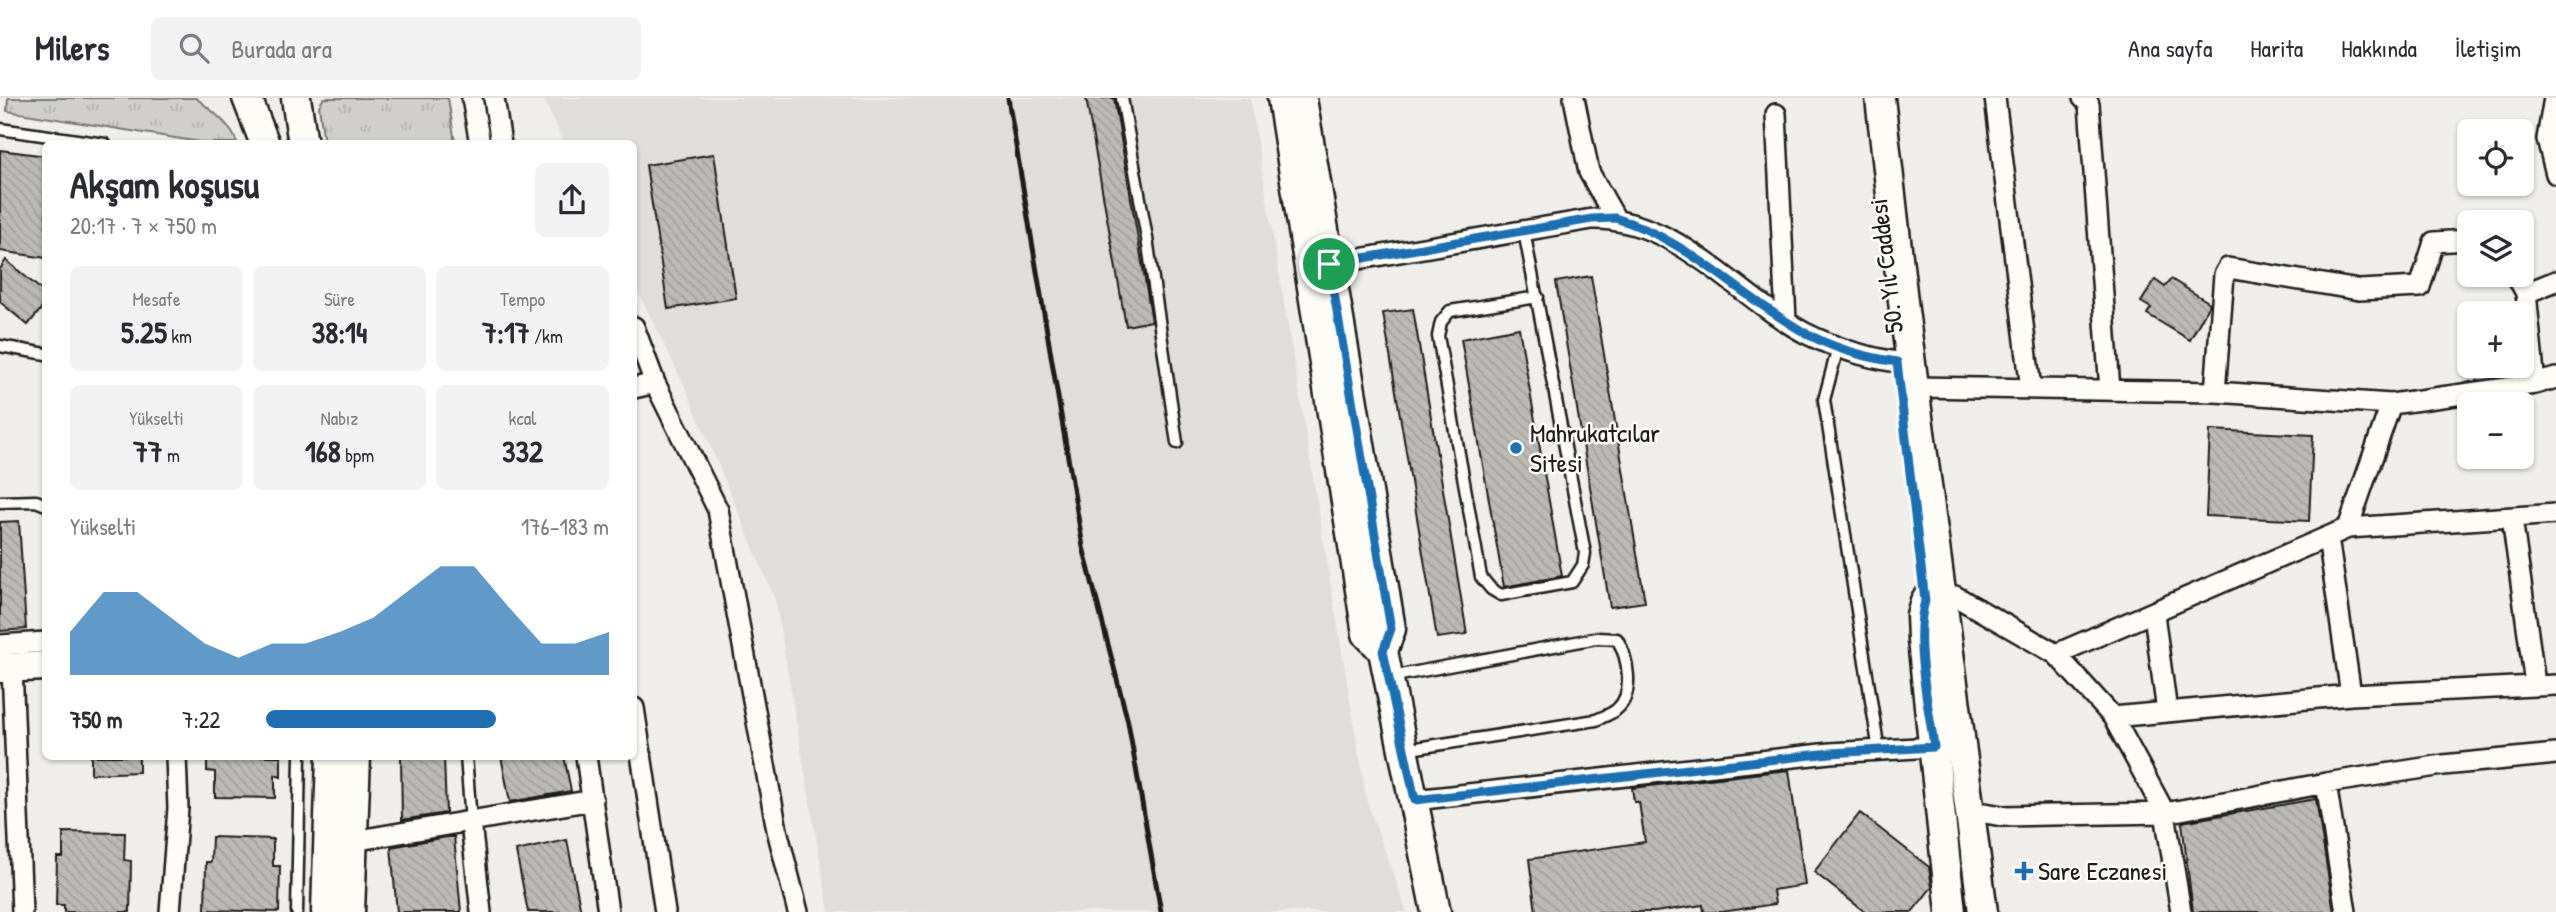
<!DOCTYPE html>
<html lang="tr">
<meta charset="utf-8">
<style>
body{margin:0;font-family:"Patrick Hand",sans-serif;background:#f2f2f3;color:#2b2b33;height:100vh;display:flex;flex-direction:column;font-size:26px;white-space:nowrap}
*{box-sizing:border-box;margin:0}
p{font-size:23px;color:#7c7c81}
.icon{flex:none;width:38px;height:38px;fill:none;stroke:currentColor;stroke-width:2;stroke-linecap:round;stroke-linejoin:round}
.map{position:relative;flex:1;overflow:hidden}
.side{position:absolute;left:42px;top:42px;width:595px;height:620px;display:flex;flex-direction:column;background:#fff;border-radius:10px;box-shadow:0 2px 5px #0004}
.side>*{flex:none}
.buttons{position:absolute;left:2457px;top:21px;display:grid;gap:14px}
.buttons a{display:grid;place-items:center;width:77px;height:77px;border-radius:10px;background:#fff;box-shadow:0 2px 5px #0004;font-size:35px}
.pin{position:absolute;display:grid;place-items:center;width:60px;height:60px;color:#fff;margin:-30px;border:4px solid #fff;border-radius:50%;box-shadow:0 2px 7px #0007}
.round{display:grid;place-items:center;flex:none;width:74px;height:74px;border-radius:10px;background:#f2f2f3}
.headline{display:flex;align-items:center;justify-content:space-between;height:119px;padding:0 28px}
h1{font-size:38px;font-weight:700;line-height:52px}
.stats{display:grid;grid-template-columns:repeat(3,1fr);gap:10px;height:119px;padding:7px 28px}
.stats div{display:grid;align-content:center;border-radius:10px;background:#f2f2f3;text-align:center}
.stats b{font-size:30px;font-weight:700}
.stats small{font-size:19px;font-weight:400}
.stats p{font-size:19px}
.chart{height:196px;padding:14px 28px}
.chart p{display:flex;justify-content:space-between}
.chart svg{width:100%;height:126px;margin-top:7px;fill:#1f6fb2;opacity:.7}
ul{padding:0 28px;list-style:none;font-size:23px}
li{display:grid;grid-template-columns:112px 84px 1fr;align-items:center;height:52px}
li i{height:18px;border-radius:9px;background:#1f6fb2}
header{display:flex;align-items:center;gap:42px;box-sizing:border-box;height:98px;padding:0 35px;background:#fff;border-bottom:2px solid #e1e1e2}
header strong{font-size:33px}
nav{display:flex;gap:38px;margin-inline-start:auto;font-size:24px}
.search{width:490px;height:63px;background:#f2f2f3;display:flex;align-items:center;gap:18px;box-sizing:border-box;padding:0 24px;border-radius:10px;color:#7c7c81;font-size:26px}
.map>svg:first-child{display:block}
.built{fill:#e0deda}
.park{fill:url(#park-tufts);stroke:#767674;stroke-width:2}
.building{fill:url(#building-back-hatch);stroke:#1c1c1c;stroke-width:2}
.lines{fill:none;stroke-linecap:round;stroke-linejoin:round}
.lane-casing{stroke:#1c1c1c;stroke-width:15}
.street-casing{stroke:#1c1c1c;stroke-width:24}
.secondary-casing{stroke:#1c1c1c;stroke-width:33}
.lane{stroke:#fdfcf7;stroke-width:10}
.street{stroke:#fdfcf7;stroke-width:19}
.secondary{stroke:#fdfcf7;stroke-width:28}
.rail{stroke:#1c1c1c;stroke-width:5}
.route-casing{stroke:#fff;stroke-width:14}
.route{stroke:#1f6fb2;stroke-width:9}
.poi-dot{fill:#1f6fb2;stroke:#fdfcf7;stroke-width:2.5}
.labels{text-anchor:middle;stroke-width:5;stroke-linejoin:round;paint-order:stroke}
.street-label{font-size:26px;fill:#1c1c1c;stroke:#fdfcf7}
.poi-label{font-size:26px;fill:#1c1c1c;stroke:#fdfcf7;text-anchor:start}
</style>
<header>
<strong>Milers</strong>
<div class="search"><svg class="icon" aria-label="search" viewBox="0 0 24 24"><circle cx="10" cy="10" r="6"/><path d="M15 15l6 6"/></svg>Burada ara</div>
<nav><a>Ana sayfa</a><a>Harita</a><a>Hakkında</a><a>İletişim</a></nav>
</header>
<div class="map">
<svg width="2556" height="814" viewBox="0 0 2556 814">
<defs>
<pattern id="park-tufts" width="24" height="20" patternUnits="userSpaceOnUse" patternTransform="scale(1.75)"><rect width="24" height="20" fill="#d0cfcc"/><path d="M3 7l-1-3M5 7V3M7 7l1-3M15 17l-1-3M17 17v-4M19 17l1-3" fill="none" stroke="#b2b1af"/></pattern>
<pattern id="building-back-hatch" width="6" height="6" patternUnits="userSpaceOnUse" patternTransform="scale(1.75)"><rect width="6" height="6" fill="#bbbab6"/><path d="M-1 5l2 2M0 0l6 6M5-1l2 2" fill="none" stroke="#a09f9c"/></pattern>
</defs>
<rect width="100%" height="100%" fill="#f0eeea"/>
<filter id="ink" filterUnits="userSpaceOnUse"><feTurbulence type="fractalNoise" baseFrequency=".0143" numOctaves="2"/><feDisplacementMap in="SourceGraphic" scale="14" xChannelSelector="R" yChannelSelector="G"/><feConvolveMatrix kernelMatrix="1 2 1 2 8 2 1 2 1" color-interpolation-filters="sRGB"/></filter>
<g filter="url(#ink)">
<!-- built -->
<path class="built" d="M 543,0 L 1250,0 L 1367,704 L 1407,814 L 829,814 L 775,501 L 686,291 L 634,186 L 634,46 L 564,45 Z"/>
<!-- park -->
<path class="park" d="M 8,0 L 196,0 C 212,13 231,26 237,45 L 206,45 L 7,13 Z
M 324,0 L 448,0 L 455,45 L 324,45 L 319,8 Z"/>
<!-- building -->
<path class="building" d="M 1086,0 L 1114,0 L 1152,223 L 1126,228 Z
M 0,52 L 46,58 L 46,160 L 0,153 Z
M 714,56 L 736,200 L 668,211 L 646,67 Z
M 6,162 L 46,196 L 46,205 L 28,227 L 0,204 L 0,171 Z
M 1591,178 L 1645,504 L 1610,509 L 1556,184 Z
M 2171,181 L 2210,205 L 2190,242 L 2147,216 L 2151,210 L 2141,204 L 2155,182 L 2165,189 Z
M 1413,211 L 1467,536 L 1437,540 L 1383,215 Z
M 1519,230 L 1562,478 L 1504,489 L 1461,241 Z
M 2210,332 L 2313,337 L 2309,423 L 2206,418 Z
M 19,423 L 26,531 L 0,533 L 0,424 Z
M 91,658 L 139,658 L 139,674 L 91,676 Z
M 207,658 L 281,658 L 281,679 L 275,677 L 275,700 L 215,699 L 215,674 L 207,673 Z
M 401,658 L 444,658 L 446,715 L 402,722 Z
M 501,658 L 564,658 L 571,693 L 510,704 Z
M 1789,672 L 1805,787 L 1773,792 L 1775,806 L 1722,814 L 1704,814 L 1703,807 L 1655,814 L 1536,814 L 1529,761 L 1645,744 L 1639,704 L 1634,704 L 1632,690 Z
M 2316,701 L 2334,814 L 2193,814 L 2182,724 Z
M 1860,715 L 1929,769 L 1932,789 L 1912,814 L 1865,814 L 1814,774 Z
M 63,734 L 125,735 L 124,762 L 131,763 L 130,814 L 64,814 L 64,807 L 56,807 L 57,759 L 63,759 Z
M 212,739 L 273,741 L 273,768 L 280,768 L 279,814 L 205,812 L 206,764 L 211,764 Z
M 447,739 L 454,739 L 461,814 L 397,814 L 391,749 Z
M 567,742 L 581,814 L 528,814 L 516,753 Z"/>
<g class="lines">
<!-- lane casing -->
<g class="lane-casing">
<path id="lane" d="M 1122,0 L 1147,140 L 1177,345
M 0,31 L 105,46
M 1524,133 L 1585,455 L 1583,467 L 1572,484 L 1501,497 L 1491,491 L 1481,479 L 1438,238 L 1441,224 L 1450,213 L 1538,199
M 0,248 L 46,256
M 1838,249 L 1824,302 L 1879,653
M 0,404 L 36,403 L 46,407
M 1390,579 L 1597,540 L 1617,541 C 1628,559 1635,595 1617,611 C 1612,616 1602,619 1596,622 L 1404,652
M 466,658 L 471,724
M 297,814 L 300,658"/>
</g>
<!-- street casing -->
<g class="street-casing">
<path id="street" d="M 472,0 L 480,46
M 494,0 L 501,46
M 1574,0 L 1589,74 L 1615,120
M 1995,0 L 2031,291
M 2083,0 L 2089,6 L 2110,292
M 2554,0 L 2547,41 L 2556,76
M 1776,16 L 1786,222
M 1330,166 L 1592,121 C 1677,119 1736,198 1805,235 C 1835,250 1864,259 1897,264
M 2516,177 L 2526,195 L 2556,183
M 2526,195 L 2535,286
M 634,229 L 655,285 L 718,412 L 777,732 L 798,814
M 1915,289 L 2215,294 L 2391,306 L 2535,286 L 2556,280
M 634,290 L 655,285
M 2215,294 L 2224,177 L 2228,170 L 2359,192 L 2420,189 L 2434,144 L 2469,142
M 2512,420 L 2535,586
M 2348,430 L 2391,306
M 2328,439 L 2351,597
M 1955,498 L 2056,556 L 2113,619 L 2165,715 L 2181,814
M 2154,516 L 2167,614
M 0,547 L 46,544
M 2056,556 L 2348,430 L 2556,416
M 12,569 L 22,814
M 634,610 L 665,814
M 2113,619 L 2351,597 L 2556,587
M 586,658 L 608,814
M 2326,685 L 2346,814
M 1415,702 L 1830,655 L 1934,649
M 1985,715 L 2002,718 L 2165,715 L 2326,685 L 2443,667 L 2556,656
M 471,725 L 481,814
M 353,743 L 593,702
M 170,814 L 178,710 L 176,658"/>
</g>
<!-- secondary casing -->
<g class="secondary-casing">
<path id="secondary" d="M 247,0 L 265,46
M 296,0 L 303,46
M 1282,0 L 1367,536 L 1383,553 L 1436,814
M 1880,0 L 1904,212 L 1983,814
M 1302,1 L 1391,531 L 1383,553
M 1925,503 L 1921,517 L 1922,542 L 1951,814
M 0,570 L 46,568
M 326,814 L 331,658
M 350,814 L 356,658"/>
</g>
<!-- lane -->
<use href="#lane" class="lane"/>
<!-- street -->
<use href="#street" class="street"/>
<!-- secondary -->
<use href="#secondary" class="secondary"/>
<!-- rail -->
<path class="rail" d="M 1008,0 L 1083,449 L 1128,624 L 1161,814"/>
</g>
</g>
<g class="lines" filter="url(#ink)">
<!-- route casing -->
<g class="route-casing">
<path id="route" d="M 1615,120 C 1688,141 1739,198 1804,234 C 1833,251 1864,259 1897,264 L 1925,503 C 1913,544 1929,607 1934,649 L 1830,655 L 1415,702 L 1383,553 L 1391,531 L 1329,166 L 1592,121 Z"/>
</g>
<!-- route -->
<use href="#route" class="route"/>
</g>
<!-- markers -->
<g class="poi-dot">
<circle cx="1516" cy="350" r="7"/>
<path d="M2020.5 762.5h7v7h7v7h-7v7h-7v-7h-7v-7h7z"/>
</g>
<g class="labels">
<!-- street labels -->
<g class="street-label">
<text transform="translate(1886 168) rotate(-97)" y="9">50. Yıl Caddesi</text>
</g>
<!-- poi labels -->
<g class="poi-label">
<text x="1530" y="344">Mahrukatcılar<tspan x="1530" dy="30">Sitesi</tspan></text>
<text x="2038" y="782">Sare Eczanesi</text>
</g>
</g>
</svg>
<div class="buttons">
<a><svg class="icon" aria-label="locate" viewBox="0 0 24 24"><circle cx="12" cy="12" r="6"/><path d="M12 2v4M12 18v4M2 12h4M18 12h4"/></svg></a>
<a><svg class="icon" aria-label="layers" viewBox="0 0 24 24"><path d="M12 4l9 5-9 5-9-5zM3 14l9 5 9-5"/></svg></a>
<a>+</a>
<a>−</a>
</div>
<div class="pin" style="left:1329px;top:166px;background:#1e9e55"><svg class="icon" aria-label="arrive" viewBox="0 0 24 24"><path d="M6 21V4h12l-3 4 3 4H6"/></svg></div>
<section class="side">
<div class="headline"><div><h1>Akşam koşusu</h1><p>20:17 · 7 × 750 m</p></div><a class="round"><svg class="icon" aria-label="share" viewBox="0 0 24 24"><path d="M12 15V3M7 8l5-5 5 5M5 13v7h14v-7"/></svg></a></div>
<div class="stats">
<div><p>Mesafe</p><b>5.25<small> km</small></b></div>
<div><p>Süre</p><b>38:14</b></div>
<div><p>Tempo</p><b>7:17<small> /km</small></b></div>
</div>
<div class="stats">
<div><p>Yükselti</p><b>77<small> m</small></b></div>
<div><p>Nabız</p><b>168<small> bpm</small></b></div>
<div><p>kcal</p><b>332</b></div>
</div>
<div class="chart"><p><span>Yükselti</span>176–183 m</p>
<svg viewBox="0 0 160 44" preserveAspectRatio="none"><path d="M0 44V29L10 15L20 15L30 24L40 33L50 38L60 33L70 33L80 29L90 24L100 15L110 6L120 6L130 20L140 33L150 33L160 29V44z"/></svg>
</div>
<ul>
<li><b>750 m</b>7:22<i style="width:67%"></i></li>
</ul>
</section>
</div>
